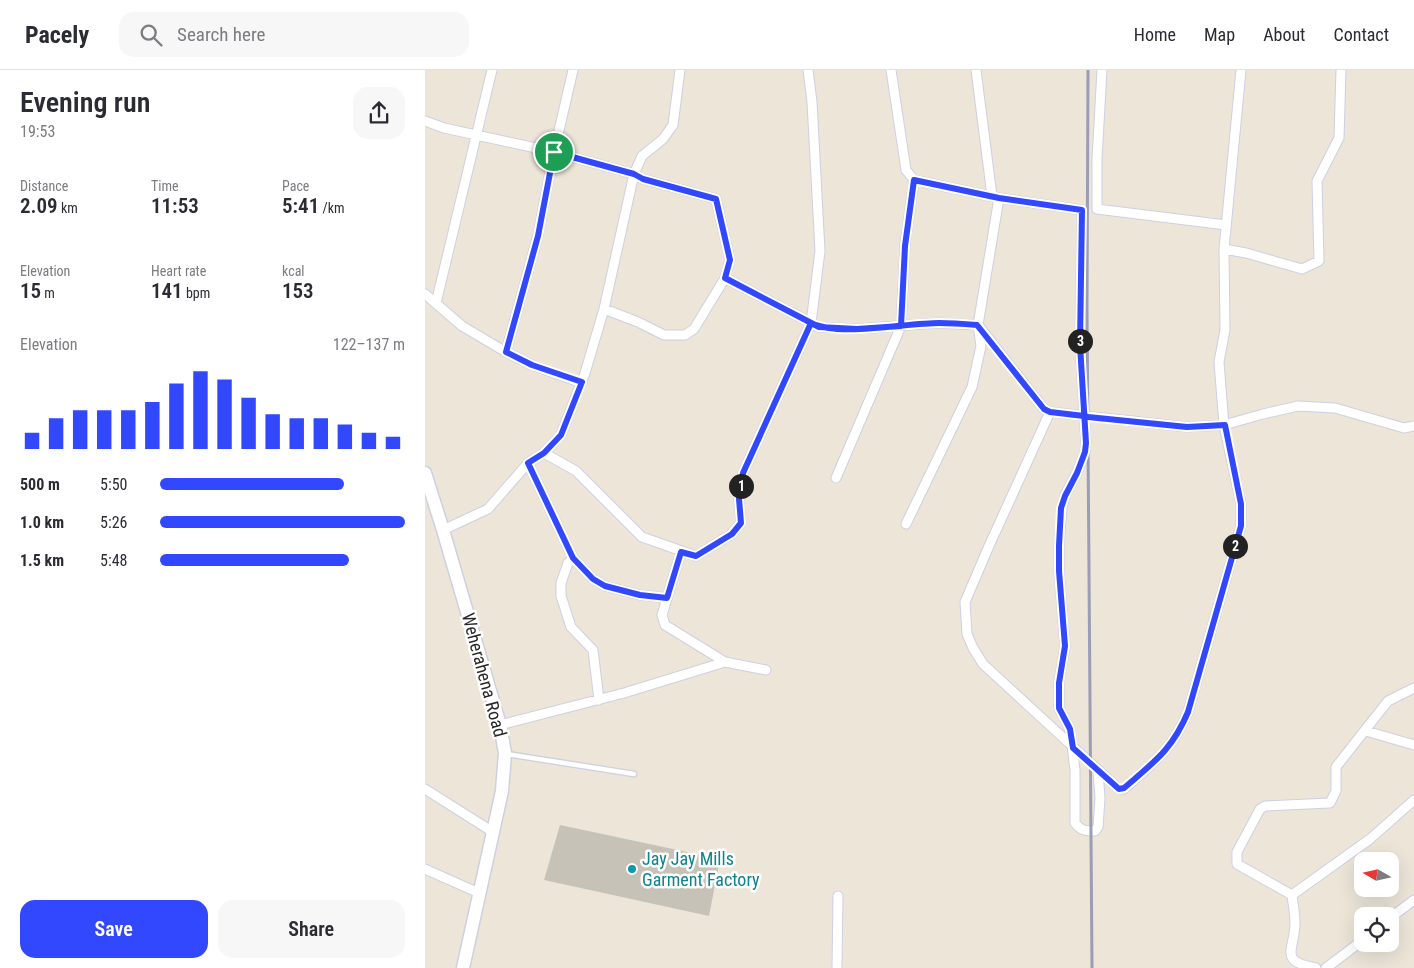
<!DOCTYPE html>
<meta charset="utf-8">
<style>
body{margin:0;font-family:"Roboto Condensed",sans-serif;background:#f7f7f7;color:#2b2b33;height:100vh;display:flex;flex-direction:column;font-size:19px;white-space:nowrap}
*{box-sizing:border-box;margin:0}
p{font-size:16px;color:#7c7c81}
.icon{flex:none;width:28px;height:28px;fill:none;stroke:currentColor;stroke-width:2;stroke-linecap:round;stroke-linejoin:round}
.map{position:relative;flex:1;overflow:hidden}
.drawer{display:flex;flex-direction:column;background:#fff;width:425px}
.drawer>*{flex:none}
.needle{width:32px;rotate:279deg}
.controls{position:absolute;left:929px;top:782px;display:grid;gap:10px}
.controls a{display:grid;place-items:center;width:45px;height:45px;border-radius:10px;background:#fff;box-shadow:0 5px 20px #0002;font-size:25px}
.pin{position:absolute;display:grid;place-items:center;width:42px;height:42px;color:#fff;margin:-21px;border:2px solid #fff;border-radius:50%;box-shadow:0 1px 5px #0007}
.km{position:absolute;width:25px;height:25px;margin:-12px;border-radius:50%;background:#222;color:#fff;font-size:14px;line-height:25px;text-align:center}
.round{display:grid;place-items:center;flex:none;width:52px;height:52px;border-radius:15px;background:#f7f7f7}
.overview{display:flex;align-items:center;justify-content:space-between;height:85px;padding:0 20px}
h1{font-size:28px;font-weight:600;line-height:38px}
.stats{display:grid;grid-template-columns:repeat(3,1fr);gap:8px;height:85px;padding:5px 20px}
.stats div{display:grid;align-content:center}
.stats b{font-size:21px;font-weight:600}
.stats small{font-size:14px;font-weight:400}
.stats p{font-size:14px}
.chart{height:140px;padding:10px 20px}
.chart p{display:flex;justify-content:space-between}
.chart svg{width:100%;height:90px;margin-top:5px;stroke:#3248ff;stroke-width:6}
.cta{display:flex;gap:10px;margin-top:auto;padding:10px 20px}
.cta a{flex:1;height:58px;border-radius:15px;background:#3248ff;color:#fff;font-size:20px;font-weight:600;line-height:58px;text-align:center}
.cta a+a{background:#f7f7f7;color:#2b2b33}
ul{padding:0 20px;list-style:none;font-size:16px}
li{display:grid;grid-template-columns:80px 60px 1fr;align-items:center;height:38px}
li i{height:12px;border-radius:6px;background:#3248ff}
header{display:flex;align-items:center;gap:30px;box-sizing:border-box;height:70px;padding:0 25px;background:#fff;border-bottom:1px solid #e1e1e2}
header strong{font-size:24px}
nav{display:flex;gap:28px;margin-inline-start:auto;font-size:18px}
.search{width:350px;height:45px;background:#f7f7f7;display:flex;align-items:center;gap:12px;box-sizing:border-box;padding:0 18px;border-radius:15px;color:#7c7c81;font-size:19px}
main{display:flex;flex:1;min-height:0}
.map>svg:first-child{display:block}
.building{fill:#c7c2b8}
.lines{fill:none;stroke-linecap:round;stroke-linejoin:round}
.lane-casing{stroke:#ced0e2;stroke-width:7}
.street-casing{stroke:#ced0e2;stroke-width:11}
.secondary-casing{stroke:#ced0e2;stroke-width:15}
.lane{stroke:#fff;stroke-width:4.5}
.street{stroke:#fff;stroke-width:9}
.secondary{stroke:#fff;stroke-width:12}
.rail{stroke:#9b9db4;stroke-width:3}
.route-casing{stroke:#fff;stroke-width:10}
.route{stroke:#3248ff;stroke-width:6}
.culture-dot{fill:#0f9aa8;stroke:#fff;stroke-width:2}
.labels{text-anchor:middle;stroke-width:5;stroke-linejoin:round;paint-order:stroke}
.street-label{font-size:18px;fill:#282828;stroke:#fff}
.culture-label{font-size:18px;fill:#0d838f;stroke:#fff;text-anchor:start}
</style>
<header>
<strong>Pacely</strong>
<div class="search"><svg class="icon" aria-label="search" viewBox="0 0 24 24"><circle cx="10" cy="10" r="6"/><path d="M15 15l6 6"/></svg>Search here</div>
<nav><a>Home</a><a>Map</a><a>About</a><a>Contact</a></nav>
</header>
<main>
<section class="drawer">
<div class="overview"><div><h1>Evening run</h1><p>19:53</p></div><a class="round"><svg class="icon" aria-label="share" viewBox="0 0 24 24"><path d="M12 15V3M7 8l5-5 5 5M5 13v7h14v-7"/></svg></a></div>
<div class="stats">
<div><p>Distance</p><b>2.09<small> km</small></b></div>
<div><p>Time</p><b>11:53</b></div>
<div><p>Pace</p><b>5:41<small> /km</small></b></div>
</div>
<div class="stats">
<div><p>Elevation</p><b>15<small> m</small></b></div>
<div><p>Heart rate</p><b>141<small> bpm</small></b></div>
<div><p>kcal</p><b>153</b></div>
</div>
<div class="chart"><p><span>Elevation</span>122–137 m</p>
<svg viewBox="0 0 160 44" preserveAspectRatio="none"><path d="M5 44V36M15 44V29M25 44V25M35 44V25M45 44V25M55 44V21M65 44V12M75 44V6M85 44V10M95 44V19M105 44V27M115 44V29M125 44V29M135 44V32M145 44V36M155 44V38"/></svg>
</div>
<ul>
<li><b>500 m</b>5:50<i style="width:75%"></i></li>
<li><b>1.0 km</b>5:26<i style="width:100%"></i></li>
<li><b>1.5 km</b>5:48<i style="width:77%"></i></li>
</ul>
<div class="cta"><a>Save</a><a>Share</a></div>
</section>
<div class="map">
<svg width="989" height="898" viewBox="0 0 989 898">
<rect width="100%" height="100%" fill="#ece5d8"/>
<!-- building -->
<path class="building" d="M 135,755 L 295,789 L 284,846 L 119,810 Z"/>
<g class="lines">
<!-- lane casing -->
<g class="lane-casing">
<path id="lane" d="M 82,684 L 209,704"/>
</g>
<!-- street casing -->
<g class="street-casing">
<path id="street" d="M 466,0 L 481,100 L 489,110 L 574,128 L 657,140 L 655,275 L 661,373 L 660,382 L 652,403 L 640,425 L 637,438 L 634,476 L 634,501 L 640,576 L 634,613 L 634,638 L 645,659 L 650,700 L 650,753 C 656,761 661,761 670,761 L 673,757 L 675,728 L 673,701
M 551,0 L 567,126
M 677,0 L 672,89 L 672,139 L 801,155
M 0,51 L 19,58 L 129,82 L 209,104 L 218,109 L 291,129 L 305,190 L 300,208 L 394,257 L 432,259 L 513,253 L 553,255 L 619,339 L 625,342 L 762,357 L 799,355 L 838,344 L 873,336 L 910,338 L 979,358 L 989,356
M 799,179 L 821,183 L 877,199 L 894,191 L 892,111 L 914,68 L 916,0
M 0,224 L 37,256 L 81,282 L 107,295 L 157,313
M 11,233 L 67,0
M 179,239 L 213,252 L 239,265 L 260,265 L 269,259 L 300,208
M 81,282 L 113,165 L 129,82 L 148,0
M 625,342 L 564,476 L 540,532 L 542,564 L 548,578 L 558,594 L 694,719 L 699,719 C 729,692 747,680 763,642 L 816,456 L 816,434 L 799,355 L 794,292 L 800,260 L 799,179 L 816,0
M 119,383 L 151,401 L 217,467 L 271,486 L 307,464 L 316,453 L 314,429 L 318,403 L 386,253 L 395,181 L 387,32 L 383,0
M 103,393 L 148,488 L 168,509 L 180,516 L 215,525 L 242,528
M 411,408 L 476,256 L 480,175 L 489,110
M 481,454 L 547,317 L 556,276 L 553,255 L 574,128
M 18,460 L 63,439 L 103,393 L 119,383 L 136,365 L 160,303 L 179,239 L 209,104 L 217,86 L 238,69 L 248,55 L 255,0
M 256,482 L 237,545 L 240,555 L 300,592 L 341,600
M 148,488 L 143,493 L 136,513 L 136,526 L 146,557 L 168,580 L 174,630
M 75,655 L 199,623 L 300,592
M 941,661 L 989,675
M 0,719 L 68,762
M 0,799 L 54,823
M 867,825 L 945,769 L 989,730
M 965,848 L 989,830
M 412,898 L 413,826
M 891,898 C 852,891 870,880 870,853 C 870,844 868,834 867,825 L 812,794 L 812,782 L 835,739 L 840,736 L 905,733 L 911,721 L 911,697 L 963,631 L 989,618
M 901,898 L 938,870"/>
</g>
<!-- secondary casing -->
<g class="secondary-casing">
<path id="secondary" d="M 0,403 L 18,460 L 75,655 L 80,683 L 77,721 L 38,898"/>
</g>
<!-- lane -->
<use href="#lane" class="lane"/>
<!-- street -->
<use href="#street" class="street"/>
<!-- secondary -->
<use href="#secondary" class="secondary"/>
<!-- rail -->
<path class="rail" d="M 663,0 L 662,238 L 667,898"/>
</g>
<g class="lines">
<!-- route casing -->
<g class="route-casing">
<path id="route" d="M 129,82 L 113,166 L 81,282 L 107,295 L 157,312 L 136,365 L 119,383 L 103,393 L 148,488 L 168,509 L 180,516 L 215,525 L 242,528 L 256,482 L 271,486 L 307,464 L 316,453 L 314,429 L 318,403 L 386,253 C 414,267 480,253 514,253 C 526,253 540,254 552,255 L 619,339 L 625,342 L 659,346 L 663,347 L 762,357 L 800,355 L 816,434 L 816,456 L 763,642 C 747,680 729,692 699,718 L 694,719 L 648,678 L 645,659 L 634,638 L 634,613 L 640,576 L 634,501 L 634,476 L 636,438 L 640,426 L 652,403 L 660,382 L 661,373 L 655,275 L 657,140 L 574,128 L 489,110 L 480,176 L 476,256 L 432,259 L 394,257 L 300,208 L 305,190 L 291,129 L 218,109 L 209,104 L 129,82"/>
</g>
<!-- route -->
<use href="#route" class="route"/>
</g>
<!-- markers -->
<circle class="culture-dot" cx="207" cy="799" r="5"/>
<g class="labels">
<!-- street labels -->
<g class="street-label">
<text transform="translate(59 605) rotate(75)" y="6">Weherahena Road</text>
</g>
<!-- culture labels -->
<g class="culture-label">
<text x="217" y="795">Jay Jay Mills<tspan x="217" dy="21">Garment Factory</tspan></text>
</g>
</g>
</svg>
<div class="controls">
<a><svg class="needle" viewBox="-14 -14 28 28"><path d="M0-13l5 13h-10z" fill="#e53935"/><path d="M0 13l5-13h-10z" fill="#7c7c81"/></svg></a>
<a><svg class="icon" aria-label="locate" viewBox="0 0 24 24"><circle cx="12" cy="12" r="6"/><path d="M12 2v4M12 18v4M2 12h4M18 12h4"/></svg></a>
</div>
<div class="pin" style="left:129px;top:82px;background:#1e9e55"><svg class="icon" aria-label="arrive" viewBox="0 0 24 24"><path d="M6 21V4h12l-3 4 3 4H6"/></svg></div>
<b class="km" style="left:316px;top:416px">1</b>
<b class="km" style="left:810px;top:476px">2</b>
<b class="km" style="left:655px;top:271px">3</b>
</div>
</main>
